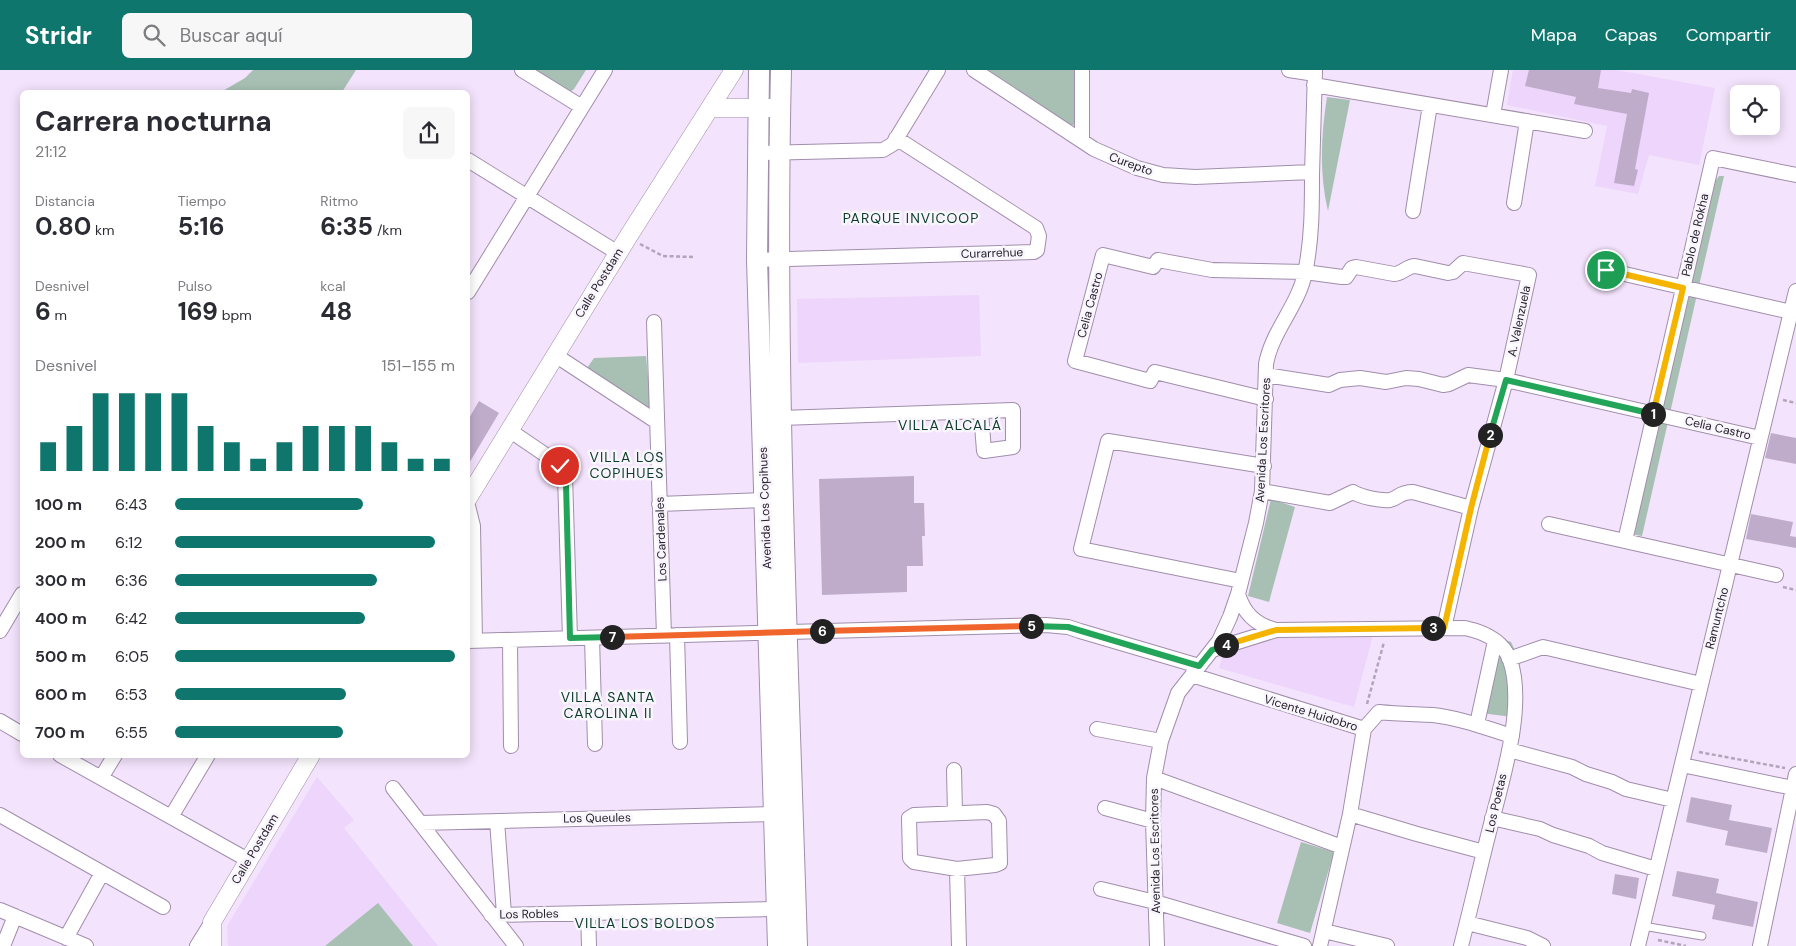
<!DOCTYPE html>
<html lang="es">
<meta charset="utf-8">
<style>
body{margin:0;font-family:"DM Sans",sans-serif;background:#f7f7f7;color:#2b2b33;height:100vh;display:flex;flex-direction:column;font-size:19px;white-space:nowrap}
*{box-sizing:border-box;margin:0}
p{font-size:16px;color:#7c7c81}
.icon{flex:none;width:28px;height:28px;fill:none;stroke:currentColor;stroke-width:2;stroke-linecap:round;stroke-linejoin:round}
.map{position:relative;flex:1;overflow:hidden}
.panel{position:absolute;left:20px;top:20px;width:450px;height:668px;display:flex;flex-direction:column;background:#fff;border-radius:8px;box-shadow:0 2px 12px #0003}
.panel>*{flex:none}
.controls{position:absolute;left:1730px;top:15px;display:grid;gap:10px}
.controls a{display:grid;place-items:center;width:50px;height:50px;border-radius:8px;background:#fff;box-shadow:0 2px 12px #0003;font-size:25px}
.pin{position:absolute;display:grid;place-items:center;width:42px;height:42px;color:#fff;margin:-21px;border:2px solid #fff;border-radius:50%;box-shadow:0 1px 5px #0007}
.km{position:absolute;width:25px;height:25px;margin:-12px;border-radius:50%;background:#222;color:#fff;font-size:14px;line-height:25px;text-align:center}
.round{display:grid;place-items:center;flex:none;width:52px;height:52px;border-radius:8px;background:#f7f7f7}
.headline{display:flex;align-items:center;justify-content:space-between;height:85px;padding:0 15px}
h1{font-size:28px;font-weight:700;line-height:38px}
.figures{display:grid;grid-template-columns:repeat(3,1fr);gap:8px;height:85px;padding:5px 15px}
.figures div{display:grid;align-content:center}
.figures b{font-size:25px;font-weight:700}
.figures small{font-size:14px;font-weight:400}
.figures p{font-size:14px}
.chart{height:140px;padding:10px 15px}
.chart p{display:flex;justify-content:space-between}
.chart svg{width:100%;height:90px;margin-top:5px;stroke:#0f766e;stroke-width:6}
ul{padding:0 15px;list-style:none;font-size:16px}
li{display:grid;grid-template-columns:80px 60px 1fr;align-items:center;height:38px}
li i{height:12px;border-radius:6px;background:#0f766e}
header{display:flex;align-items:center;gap:30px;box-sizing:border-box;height:70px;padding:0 25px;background:#0f766e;color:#fff}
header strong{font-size:24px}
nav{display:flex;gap:28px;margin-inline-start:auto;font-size:18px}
.search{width:350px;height:45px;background:#f7f7f7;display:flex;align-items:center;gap:12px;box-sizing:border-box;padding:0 18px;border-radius:8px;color:#7c7c81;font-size:19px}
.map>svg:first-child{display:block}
.built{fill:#edd5fb}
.green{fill:#a8c0b4}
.building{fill:#bfacca}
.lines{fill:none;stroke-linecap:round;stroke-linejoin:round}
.service-casing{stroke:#a18eab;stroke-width:9}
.minor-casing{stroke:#a18eab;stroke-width:16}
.tertiary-casing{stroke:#a18eab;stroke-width:19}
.secondary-casing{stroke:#a18eab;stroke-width:22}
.path{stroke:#b2a5ba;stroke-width:2.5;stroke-dasharray:4 2.5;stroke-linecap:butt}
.service{stroke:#fff;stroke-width:7}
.minor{stroke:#fff;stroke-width:14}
.tertiary{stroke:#fff;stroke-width:18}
.secondary{stroke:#fff;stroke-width:20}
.split-1-casing{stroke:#fff;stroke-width:10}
.split-2-casing{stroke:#fff;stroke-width:10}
.split-3-casing{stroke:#fff;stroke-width:10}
.split-4-casing{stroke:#fff;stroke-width:10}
.split-5-casing{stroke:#fff;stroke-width:10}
.split-6-casing{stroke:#fff;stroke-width:10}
.split-7-casing{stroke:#fff;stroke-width:10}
.split-8-casing{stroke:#fff;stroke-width:10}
.split-1{stroke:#f5b400;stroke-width:6}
.split-2{stroke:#22a559;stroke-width:6}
.split-3{stroke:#f5b400;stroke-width:6}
.split-4{stroke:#f5b400;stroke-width:6}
.split-5{stroke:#22a559;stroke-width:6}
.split-6{stroke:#f0652b;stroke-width:6}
.split-7{stroke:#f0652b;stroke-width:6}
.split-8{stroke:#22a559;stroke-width:6}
.labels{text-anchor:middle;stroke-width:5;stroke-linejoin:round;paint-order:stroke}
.street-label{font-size:12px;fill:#28212d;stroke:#f9f5fc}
.neighbourhood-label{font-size:14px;letter-spacing:1px;fill:#0c3b29;stroke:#f9f5fc}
</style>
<header>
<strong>Stridr</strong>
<div class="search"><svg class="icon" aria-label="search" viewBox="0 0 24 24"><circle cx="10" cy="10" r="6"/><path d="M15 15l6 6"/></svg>Buscar aquí</div>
<nav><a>Mapa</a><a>Capas</a><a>Compartir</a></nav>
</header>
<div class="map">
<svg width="1796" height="876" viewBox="0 0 1796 876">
<rect width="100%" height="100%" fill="#f3e3fc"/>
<!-- built -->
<path class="built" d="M 1513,0 L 1616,0 L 1715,18 L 1699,95 L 1649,85 L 1638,124 L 1595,116 L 1607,56 L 1507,35 Z
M 979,225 L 981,286 L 798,293 L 797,229 Z
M 1373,565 L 1354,637 L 1219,598 L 1226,575 L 1272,566 Z
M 317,707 L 354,750 L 344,758 L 438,876 L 228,876 L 227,856 Z"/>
<!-- green -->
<path class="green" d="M 253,0 L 356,0 L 342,22 L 221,22 L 245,8 Z
M 534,0 L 586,0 L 574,19 L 570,22 Z
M 983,0 L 1078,0 L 1076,54 L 1070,56 Z
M 1327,27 L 1350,30 L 1328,141 C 1319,103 1321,65 1327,27 Z
M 1719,106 L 1724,106 L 1642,466 L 1630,464 L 1713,114 Z
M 646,286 L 651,338 L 644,339 L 587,298 L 594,288 Z
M 1271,429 L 1295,437 L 1269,532 L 1248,526 Z
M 1497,567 L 1511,572 C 1525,600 1524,618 1513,647 L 1480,643 Z
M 1301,772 L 1334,782 L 1310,863 L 1277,853 Z
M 378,833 L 413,876 L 325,876 Z"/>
<!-- building -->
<path class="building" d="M 1529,0 L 1601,0 L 1598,18 L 1631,23 L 1632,19 L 1649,23 L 1635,99 L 1638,100 L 1634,116 L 1614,113 L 1627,44 L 1574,34 L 1576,27 L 1525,16 Z
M 479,331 L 499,343 L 468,395 L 468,350 Z
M 1771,363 L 1796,368 L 1796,394 L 1765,388 Z
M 914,406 L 914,433 L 924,433 L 925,466 L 922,466 L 923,496 L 907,496 L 907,522 L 822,525 L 819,409 Z
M 1751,444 L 1793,452 L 1790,466 L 1796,467 L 1796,478 L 1746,469 Z
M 1691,727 L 1732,735 L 1729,750 L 1772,758 L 1767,783 L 1725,775 L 1728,761 L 1686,752 Z
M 1677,801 L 1719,809 L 1716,823 L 1758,832 L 1753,857 L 1712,849 L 1715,835 L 1672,826 Z
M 1615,804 L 1639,808 L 1636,829 L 1612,824 Z"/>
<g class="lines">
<!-- service casing -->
<g class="service-casing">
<path id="service" d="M 1643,856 L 1702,866"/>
</g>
<!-- minor casing -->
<g class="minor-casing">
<path id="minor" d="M 522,0 L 582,37
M 974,0 L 1094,79 L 1137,98 L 1163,105 L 1195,107 L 1312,102
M 1289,0 L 1315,4
M 1314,15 L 1585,61
M 1493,45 L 1501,0
M 1082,71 L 1082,0
M 758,83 L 883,80 L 893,74 L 938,0
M 468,90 L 618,183
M 1514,133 L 1527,51
M 1413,141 L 1430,35
M 757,190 L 1034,182 L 1037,180 L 1039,166 L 1036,158 L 896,68
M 1607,200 L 1791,242
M 468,222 L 605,0
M 654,252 L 664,566
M 555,285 L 657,352
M 1266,305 L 1329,315 L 1340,310 L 1360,308 L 1386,312 L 1406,308 L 1419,309 L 1443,315 L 1449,314 L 1468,305 L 1506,310 L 1760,368
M 1266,329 L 1155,302 L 1150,311 L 1075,291 L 1103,185 L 1153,197 L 1158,190 L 1212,200 L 1305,202 L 1342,207 L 1346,207 L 1352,198 L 1356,197 L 1394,204 C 1402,204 1407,196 1415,196 L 1448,203 L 1453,202 L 1463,193 L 1529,205 L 1506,310 L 1471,438 L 1444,558
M 781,348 L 1013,340 L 1013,377 L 984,381 L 981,342
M 509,360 L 556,392 L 565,406 L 570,568
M 1262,421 L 1330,433 L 1353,422 C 1361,427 1380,431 1390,430 C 1399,428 1399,422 1413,422 L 1471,438
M 659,434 L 765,430
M 468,436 L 473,456 L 475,571
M 1549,454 L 1776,505
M 1625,471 L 1713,88 L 1796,105
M 1241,511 L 1081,479 L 1108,371 L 1264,396
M 1238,524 C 1244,544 1256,555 1276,560 L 1465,558 C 1484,562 1503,571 1510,590 C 1526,637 1502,710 1490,758 C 1480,797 1471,837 1461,876
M 0,561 L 22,524
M 677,565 L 680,672
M 592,568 L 595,674
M 510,570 L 511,676
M 468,571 L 1046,555 L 1068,557 L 1080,561 L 1199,596
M 1212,580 L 1276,560
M 1509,589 L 1543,577 L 1701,614
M 1192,605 L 1364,659
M 0,651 L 22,664
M 1477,654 L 1495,571
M 1097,659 L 1161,671
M 1364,659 L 1379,642 C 1397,644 1415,644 1433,645 C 1460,648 1486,658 1512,666
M 1509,680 L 1572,697 L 1586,704 L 1612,712 L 1626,719 L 1673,730
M 60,685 L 248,790
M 1682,695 L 1793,718
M 954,700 L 955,743
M 101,708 L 115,685
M 1154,708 L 1342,777
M 393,718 L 516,876
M 1105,738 L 1153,751
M 987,742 L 994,744 L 999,751 L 1000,793 L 995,795 L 957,799 L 914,792 L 910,788 L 909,748 L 914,745 Z
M 1350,744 L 1417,764 L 1484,782
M 0,745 L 163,837
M 171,747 L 208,685
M 1492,748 L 1540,759 L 1553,765 L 1589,776 L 1602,783 L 1656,799
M 497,751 L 504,844
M 420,753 L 774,744
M 957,799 L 959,876
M 1101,819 L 1155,832 L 1304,876
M 0,840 L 86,876
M 588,843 L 589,876
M 491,845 L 777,839
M 1467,853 L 1527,868 L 1543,876
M 1324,861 L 1387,876
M 66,868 L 102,803
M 3,876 L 15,846
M 197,876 L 212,852
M 1157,876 L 1153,751 L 1154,708 L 1161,671 L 1178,623 L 1219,571 L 1230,547 L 1238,524 L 1256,453 L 1262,421 L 1266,294 C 1272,261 1298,236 1305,203 C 1312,170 1312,137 1312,104 C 1313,69 1314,35 1315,0
M 1320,876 L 1350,744 L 1364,659
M 1638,876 L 1796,221
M 1760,876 L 1796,704"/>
</g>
<!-- tertiary casing -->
<g class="tertiary-casing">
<path id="tertiary" d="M 711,38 L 772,38
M 468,428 L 628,167 L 734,0
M 212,876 L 212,852 L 311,685"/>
</g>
<!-- secondary casing -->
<g class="secondary-casing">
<path id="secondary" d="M 759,0 L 757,190 L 778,876
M 781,0 C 774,292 788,584 797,876"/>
</g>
<!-- path -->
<path class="path" d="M 640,174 L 663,186 L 693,187
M 1783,330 L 1796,333
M 1783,517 L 1796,520
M 1367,634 L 1384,572
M 1699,682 L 1785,698
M 1658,870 L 1686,876"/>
<!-- service -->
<use href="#service" class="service"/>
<!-- minor -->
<use href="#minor" class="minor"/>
<!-- tertiary -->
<use href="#tertiary" class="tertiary"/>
<!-- secondary -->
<use href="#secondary" class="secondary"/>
</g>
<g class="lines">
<!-- split-1 casing -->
<g class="split-1-casing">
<path id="split-1" d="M 1606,200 L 1683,218 L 1653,344"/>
</g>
<!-- split-2 casing -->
<g class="split-2-casing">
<path id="split-2" d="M 1490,365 L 1506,310 L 1653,344"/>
</g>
<!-- split-3 casing -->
<g class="split-3-casing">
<path id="split-3" d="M 1433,558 L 1444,558 L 1471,438 L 1490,365"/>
</g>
<!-- split-4 casing -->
<g class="split-4-casing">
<path id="split-4" d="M 1226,575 L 1276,560 L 1433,558"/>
</g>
<!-- split-5 casing -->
<g class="split-5-casing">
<path id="split-5" d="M 1031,556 L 1068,557 L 1199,596 L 1212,580 L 1226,575"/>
</g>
<!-- split-6 casing -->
<g class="split-6-casing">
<path id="split-6" d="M 822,561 L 1031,556"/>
</g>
<!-- split-7 casing -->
<g class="split-7-casing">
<path id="split-7" d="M 612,567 L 822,561"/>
</g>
<!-- split-8 casing -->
<g class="split-8-casing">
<path id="split-8" d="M 560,396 L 565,406 L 566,413 L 570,568 L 612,567"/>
</g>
<!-- split-1 -->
<use href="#split-1" class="split-1"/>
<!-- split-2 -->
<use href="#split-2" class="split-2"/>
<!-- split-3 -->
<use href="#split-3" class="split-3"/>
<!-- split-4 -->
<use href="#split-4" class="split-4"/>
<!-- split-5 -->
<use href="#split-5" class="split-5"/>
<!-- split-6 -->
<use href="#split-6" class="split-6"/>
<!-- split-7 -->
<use href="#split-7" class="split-7"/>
<!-- split-8 -->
<use href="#split-8" class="split-8"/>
</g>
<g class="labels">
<!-- street labels -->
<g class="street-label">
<text transform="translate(1131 94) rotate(20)" y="4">Curepto</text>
<text transform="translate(1695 165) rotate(-77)" y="4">Pablo de Rokha</text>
<text transform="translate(992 183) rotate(-2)" y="4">Curarrehue</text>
<text transform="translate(599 213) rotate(-58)" y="4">Calle Postdam</text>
<text transform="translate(1090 235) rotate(-75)" y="4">Celia Castro</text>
<text transform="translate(1519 251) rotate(-78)" y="4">A. Valenzuela</text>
<text transform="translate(1718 358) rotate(13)" y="4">Celia Castro</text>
<text transform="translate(1263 370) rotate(-87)" y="4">Avenida Los Escritores</text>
<text transform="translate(765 438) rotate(-92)" y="4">Avenida Los Copihues</text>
<text transform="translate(661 469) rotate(-92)" y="4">Los Cardenales</text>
<text transform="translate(1717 548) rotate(-76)" y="4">Ramuntcho</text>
<text transform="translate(1311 643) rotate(17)" y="4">Vicente Huidobro</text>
<text transform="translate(1496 733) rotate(-77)" y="4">Los Poetas</text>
<text transform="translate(597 748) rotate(-1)" y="4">Los Queules</text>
<text transform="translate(255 779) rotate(-59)" y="4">Calle Postdam</text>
<text transform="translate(1155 781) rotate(-91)" y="4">Avenida Los Escritores</text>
<text transform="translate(529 844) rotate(-1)" y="4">Los Robles</text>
</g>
<!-- neighbourhood labels -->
<g class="neighbourhood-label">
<text x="911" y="153">PARQUE INVICOOP</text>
<text x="950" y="360">VILLA ALCALÁ</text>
<text x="627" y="392">VILLA LOS<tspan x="627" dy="16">COPIHUES</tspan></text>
<text x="608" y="632">VILLA SANTA<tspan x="608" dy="16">CAROLINA II</tspan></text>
<text x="645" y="858">VILLA LOS BOLDOS</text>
</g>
</g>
</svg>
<div class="controls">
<a><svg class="icon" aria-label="locate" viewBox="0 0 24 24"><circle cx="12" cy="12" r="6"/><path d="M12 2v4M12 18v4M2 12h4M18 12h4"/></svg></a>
</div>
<div class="pin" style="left:1606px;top:200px;background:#1e9e55"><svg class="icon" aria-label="arrive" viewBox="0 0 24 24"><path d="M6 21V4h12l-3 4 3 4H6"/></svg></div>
<div class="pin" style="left:560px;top:396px;background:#d93025"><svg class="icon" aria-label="check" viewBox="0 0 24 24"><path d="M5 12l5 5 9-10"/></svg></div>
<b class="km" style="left:1653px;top:344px">1</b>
<b class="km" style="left:1490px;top:365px">2</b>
<b class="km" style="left:1433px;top:558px">3</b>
<b class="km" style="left:1226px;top:575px">4</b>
<b class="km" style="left:1031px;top:556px">5</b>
<b class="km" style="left:822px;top:561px">6</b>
<b class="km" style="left:612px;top:567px">7</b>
<section class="panel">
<div class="headline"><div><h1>Carrera nocturna</h1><p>21:12</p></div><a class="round"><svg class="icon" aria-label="share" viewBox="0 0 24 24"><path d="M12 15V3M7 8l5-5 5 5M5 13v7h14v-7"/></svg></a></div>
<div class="figures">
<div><p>Distancia</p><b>0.80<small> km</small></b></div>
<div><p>Tiempo</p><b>5:16</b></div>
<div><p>Ritmo</p><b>6:35<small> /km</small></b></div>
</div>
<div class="figures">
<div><p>Desnivel</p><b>6<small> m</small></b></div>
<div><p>Pulso</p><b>169<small> bpm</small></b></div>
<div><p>kcal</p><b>48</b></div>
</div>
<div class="chart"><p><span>Desnivel</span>151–155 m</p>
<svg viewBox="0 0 160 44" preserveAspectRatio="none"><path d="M5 44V30M15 44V22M25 44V6M35 44V6M45 44V6M55 44V6M65 44V22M75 44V30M85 44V38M95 44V30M105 44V22M115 44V22M125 44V22M135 44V30M145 44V38M155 44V38"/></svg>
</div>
<ul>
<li><b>100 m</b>6:43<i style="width:67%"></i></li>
<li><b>200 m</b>6:12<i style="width:93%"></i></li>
<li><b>300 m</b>6:36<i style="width:72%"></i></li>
<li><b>400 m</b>6:42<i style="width:68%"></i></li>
<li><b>500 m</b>6:05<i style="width:100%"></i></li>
<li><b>600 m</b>6:53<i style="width:61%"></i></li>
<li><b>700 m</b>6:55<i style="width:60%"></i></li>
</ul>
</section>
</div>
